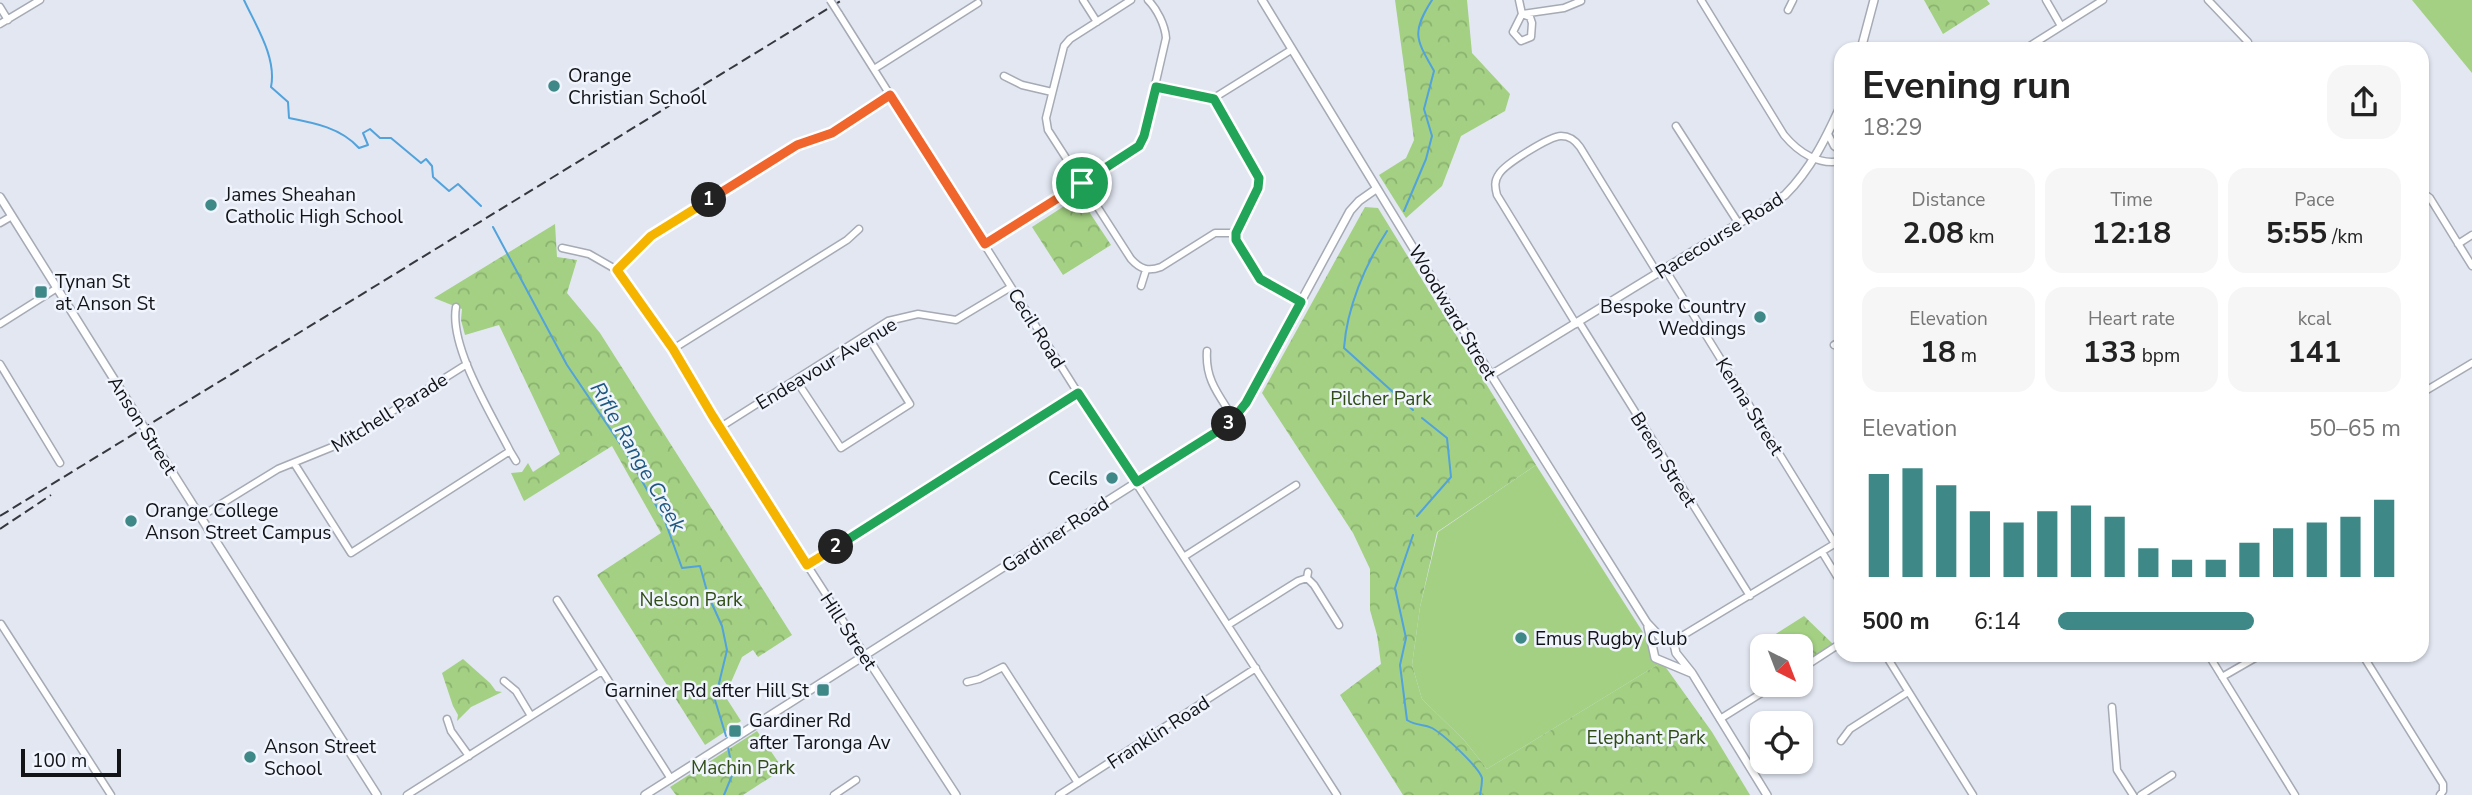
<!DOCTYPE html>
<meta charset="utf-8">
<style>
body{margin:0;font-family:"Nunito Sans",sans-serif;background:#f6f6f6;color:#222;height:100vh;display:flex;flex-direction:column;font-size:26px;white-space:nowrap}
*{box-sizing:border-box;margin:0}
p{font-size:23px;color:#767676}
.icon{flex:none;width:38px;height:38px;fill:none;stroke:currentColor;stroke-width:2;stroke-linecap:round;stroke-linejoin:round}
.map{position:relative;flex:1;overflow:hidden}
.details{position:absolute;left:1834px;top:42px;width:595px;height:620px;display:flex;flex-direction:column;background:#fff;border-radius:21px;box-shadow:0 2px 5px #0004}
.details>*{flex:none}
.needle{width:46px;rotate:138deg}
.tools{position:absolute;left:1750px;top:634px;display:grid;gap:14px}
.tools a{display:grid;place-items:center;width:63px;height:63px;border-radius:14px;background:#fff;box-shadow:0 2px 5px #0004;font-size:35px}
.scale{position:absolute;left:21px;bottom:18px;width:100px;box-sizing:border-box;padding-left:7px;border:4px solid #121317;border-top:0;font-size:19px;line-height:24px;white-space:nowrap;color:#121317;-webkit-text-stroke:5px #f0f4fd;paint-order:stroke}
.pin{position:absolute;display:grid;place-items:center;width:60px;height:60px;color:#fff;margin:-30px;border:4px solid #fff;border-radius:50%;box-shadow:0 2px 7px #0007}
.km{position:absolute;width:35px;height:35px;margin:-18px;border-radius:50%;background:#222;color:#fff;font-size:19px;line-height:35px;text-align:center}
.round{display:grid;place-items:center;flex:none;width:74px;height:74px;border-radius:21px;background:#f6f6f6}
.headline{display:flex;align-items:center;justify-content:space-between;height:119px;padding:0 28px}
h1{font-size:38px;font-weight:700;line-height:52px}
.stats{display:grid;grid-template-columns:repeat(3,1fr);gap:10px;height:119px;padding:7px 28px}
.stats div{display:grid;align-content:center;border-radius:18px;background:#f6f6f6;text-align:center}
.stats b{font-size:30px;font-weight:700}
.stats small{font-size:19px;font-weight:400}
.stats p{font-size:19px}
.chart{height:196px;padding:14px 28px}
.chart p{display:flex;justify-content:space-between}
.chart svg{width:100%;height:126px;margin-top:7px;stroke:#3f8888;stroke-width:6}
ul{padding:0 28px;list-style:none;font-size:23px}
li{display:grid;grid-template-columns:112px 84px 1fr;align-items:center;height:52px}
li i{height:18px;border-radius:9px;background:#3f8888}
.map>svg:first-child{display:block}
.grass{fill:#a3d083}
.park{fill:url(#park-crowns)}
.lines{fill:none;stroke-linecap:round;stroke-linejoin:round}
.stream{stroke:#52a2dc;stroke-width:2}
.minor-casing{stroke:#a5aab4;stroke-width:9}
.tertiary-casing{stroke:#a5aab4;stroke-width:10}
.minor{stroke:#fff;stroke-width:6}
.tertiary{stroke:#fff;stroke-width:7}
.rail{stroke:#37383e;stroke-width:2;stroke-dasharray:10 5;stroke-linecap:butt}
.minor-bridge-casing{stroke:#a5aab4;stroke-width:9;stroke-linecap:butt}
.tertiary-bridge-casing{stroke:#a5aab4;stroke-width:10;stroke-linecap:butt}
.minor-bridge{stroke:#fff;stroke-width:6}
.tertiary-bridge{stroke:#fff;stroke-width:7}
.split-1-casing{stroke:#fff;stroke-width:14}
.split-2-casing{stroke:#fff;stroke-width:14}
.split-3-casing{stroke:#fff;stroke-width:14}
.split-4-casing{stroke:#fff;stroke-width:14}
.split-1{stroke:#f0652b;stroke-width:9}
.split-2{stroke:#f5b400;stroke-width:9}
.split-3{stroke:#22a559;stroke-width:9}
.split-4{stroke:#22a559;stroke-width:9}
.poi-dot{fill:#3f8888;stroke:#f0f4fd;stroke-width:2.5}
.labels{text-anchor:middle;stroke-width:5;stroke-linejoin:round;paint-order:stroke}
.poi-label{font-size:19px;fill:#121317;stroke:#f0f4fd;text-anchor:start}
.street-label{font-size:19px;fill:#121317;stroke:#f0f4fd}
.park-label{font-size:19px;fill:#2f4c15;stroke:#f0f4fd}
.water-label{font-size:21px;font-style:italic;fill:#1d577f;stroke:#f0f4fd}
</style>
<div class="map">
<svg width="2472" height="795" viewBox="0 0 2472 795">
<defs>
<pattern id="park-crowns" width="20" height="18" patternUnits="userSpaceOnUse" patternTransform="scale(1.75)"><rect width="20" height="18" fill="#a3d083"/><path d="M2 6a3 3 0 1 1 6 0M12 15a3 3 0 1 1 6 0" fill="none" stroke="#8bb270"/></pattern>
</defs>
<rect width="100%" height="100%" fill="#e2e7f2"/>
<!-- grass -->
<path class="grass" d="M 2412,0 L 2472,0 L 2472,73 Z
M 1536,465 L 1662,662 L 1487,769 L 1464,740 L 1422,699 L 1412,665 L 1420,607 L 1438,532 Z"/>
<!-- park -->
<path class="park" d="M 1395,0 L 1467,0 L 1472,53 L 1510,94 L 1505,111 L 1461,136 L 1442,186 L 1406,218 L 1379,175 L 1406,158 L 1414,140 Z
M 1924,0 L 1987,0 L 1990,4 L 1943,34 Z
M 1080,198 L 1111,245 L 1063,275 L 1032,227 L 1075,199 Z
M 1365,207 L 1378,208 L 1536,465 L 1437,532 L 1420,607 L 1412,665 L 1422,699 L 1464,740 L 1487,769 L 1662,662 L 1712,732 L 1750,795 L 1403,795 L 1340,695 L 1381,664 L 1377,635 L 1370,610 L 1370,569 L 1353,533 L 1262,393 Z
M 555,224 L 557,257 L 577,260 L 567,293 L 600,333 L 792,635 L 758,657 L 753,650 L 742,657 L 725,696 L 741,721 L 705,745 L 597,575 L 661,533 L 612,446 L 524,501 L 511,473 L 522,472 L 528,463 L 533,472 L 560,454 L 499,325 L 465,335 L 461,320 L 462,309 L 434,298 Z
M 1804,616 L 1833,644 L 1801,665 L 1801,646 L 1780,646 L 1774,635 Z
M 463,659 L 490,683 L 496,691 L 502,692 L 471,707 L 457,721 L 458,715 L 453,706 L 442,673 Z
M 757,731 L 783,769 L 743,795 L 676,795 L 670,787 Z"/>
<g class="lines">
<!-- stream -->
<path class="stream" d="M 244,0 C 256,26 277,58 271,87 L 288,102 L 289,118 C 315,123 341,128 359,148 L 368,145 L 363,133 L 370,129 L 380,138 L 391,138 L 421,163 L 426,159 L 432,166 L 433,177 L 449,191 L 458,184 L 481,206
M 1404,211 L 1426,159 L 1432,136 L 1424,109 L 1434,71 C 1416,39 1411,33 1432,0
M 493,227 L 567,365 L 623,448 L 665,521 L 682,568 L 700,566 L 708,595 L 722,626 L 727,650 L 715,700 L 726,736
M 1387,231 C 1365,265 1347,307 1344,348 L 1413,410
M 1417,516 L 1451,477 L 1447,438 L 1422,418
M 1413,535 L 1395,588 L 1406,638 L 1400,665 L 1407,720 C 1418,727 1423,723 1432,728 C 1443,734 1479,767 1482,778 C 1482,783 1481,790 1480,795
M 724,795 L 733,773 L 728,747"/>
<!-- minor casing -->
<g class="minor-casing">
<path id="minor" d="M 1083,0 L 1097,22
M 1131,0 L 1070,39 L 1064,46 L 1046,118 L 1048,130 L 1131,259 C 1140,269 1148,272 1161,267 L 1215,233 L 1236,233
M 1519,0 L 1522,14 L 1530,17 L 1532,23 L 1531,37 L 1521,41 L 1513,32 L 1522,14 L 1564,8 L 1581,1
M 1701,0 L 1784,135 C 1798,152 1819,166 1841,161
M 2046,0 L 2061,26
M 2208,0 L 2248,42
M 0,7 L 8,20
M 1788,10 L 1793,0
M 839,14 L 1078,393 L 1337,795
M 0,24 L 40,0
M 2025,49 L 2103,0
M 874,69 L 978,3
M 1004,76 L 1022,85 L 1052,92
M 1156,87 L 1214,98 L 1291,50
M 1214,98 L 1259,178 L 1258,188 L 1236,233 L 1236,240 L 1260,279 L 1301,302
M 1676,126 L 1739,224
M 1828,134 L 1834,146 L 1841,151
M 2422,192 L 2430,198 L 2472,266
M 0,223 L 12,216
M 985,244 L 1133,150 L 1142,142 L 1166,38 C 1165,25 1157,9 1148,0
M 2458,244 L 2472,235
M 562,248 L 589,254 L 617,270 L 632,289 L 673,349 L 719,428 L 865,655
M 1665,269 L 1835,544
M 617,270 L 651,236 L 797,145 L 832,133 L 890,95
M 1141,286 L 1146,270
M 1579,322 L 1750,596
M 0,324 L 57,288
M 1576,324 L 1497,195 C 1495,187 1494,181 1499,174 C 1505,164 1550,136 1561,136 C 1570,136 1575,140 1580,147 L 1658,274
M 1834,345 L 1841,341
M 673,349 L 847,240 L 859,229
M 1207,351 C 1205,380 1219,395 1234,419
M 0,364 L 60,463
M 796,380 L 841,448 L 910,404 L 867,335
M 2422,393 L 2472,363
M 719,428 L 888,321 L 918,314 L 956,320 L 1011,287
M 510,451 L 516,461
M 294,463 L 351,553 L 510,451 C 492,415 449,347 456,307
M 200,517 L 278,469 L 342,443 L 467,364
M 1822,552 L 1841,583
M 1185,556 L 1296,485
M 807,565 L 1078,393
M 1308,572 L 1307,578 L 1314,585 L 1339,625
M 557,600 L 671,779
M 1,624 L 111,795
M 1228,625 L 1298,581 L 1307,578
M 1672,642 L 1841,540
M 1885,654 L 1973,795
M 2208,654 L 2295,795
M 2362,654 L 2443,784 L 2443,791 L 2440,795
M 1801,669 L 1841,643
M 2222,677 L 2262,654
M 504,681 L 516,691 L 531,716
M 967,682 L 979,679 L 1003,667 L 1078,783
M 2112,707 L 2117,770 L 2133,795
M 447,719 L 451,731 L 469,756
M 1720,719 L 1776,684
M 1841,741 L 1850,729 L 1908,692
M 407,795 L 602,671
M 834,795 L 856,780
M 1059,795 L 1256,668
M 2141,795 L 2172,775"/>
</g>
<!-- tertiary casing -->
<g class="tertiary-casing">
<path id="tertiary" d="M 1262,0 L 1481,359 L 1647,623 L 1662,639
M 1861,49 L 1874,0
M 0,197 L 137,416
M 1491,375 L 1785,195 C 1811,169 1826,138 1841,105
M 153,442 L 377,795
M 1648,627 L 1655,658 L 1691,673
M 1662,639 L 1674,644 L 1676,653 L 1692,673 L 1767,795
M 865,655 L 956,795
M 645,795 L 1230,423 L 1246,403 L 1350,211 L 1359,201 L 1376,189"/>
</g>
<!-- minor -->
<use href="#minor" class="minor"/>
<!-- tertiary -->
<use href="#tertiary" class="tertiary"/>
<!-- rail -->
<path class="rail" d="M 0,516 L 842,0
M 0,529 L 51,495"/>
<!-- minor-bridge casing -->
<g class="minor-bridge-casing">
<path id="minor-bridge" d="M 830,0 L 839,14"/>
</g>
<!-- tertiary-bridge casing -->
<g class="tertiary-bridge-casing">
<path id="tertiary-bridge" d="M 137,416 L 153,442"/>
</g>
<!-- minor-bridge -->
<use href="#minor-bridge" class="minor-bridge"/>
<!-- tertiary-bridge -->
<use href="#tertiary-bridge" class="tertiary-bridge"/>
</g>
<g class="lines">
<!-- split-1 casing -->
<g class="split-1-casing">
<path id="split-1" d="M 709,200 L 797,145 L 832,133 L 890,95 L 985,244 L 1082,183"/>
</g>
<!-- split-2 casing -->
<g class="split-2-casing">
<path id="split-2" d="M 709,200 L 651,236 L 617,270 L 673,349 L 712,415 L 807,565 L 836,547"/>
</g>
<!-- split-3 casing -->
<g class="split-3-casing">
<path id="split-3" d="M 836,547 L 1078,393 L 1137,482 L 1229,424"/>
</g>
<!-- split-4 casing -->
<g class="split-4-casing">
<path id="split-4" d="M 1082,183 L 1139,146 L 1144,136 L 1156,87 L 1214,99 L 1259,178 L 1258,188 L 1236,233 L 1236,240 L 1260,279 L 1301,302 L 1246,403 L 1229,424"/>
</g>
<!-- split-1 -->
<use href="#split-1" class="split-1"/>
<!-- split-2 -->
<use href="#split-2" class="split-2"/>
<!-- split-3 -->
<use href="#split-3" class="split-3"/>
<!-- split-4 -->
<use href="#split-4" class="split-4"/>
</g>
<!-- markers -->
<g class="poi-dot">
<circle cx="554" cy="86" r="7"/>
<circle cx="211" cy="205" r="7"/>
<rect x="34" y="285" width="14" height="14" rx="3.5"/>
<circle cx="1760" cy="317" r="7"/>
<circle cx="1112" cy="478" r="7"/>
<circle cx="131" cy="521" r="7"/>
<circle cx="1521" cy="638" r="7"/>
<rect x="816" y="683" width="14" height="14" rx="3.5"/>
<rect x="728" y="724" width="14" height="14" rx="3.5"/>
<circle cx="250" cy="757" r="7"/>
</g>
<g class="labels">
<!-- poi labels -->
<g class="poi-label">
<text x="568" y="82">Orange<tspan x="568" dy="22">Christian School</tspan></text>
<text x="225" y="201">James Sheahan<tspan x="225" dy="22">Catholic High School</tspan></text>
<text x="55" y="288">Tynan St<tspan x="55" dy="22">at Anson St</tspan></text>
<text x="1746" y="313" text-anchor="end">Bespoke Country<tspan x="1746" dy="22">Weddings</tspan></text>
<text x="1098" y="485" text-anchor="end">Cecils</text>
<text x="145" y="517">Orange College<tspan x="145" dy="22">Anson Street Campus</tspan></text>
<text x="1535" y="645">Emus Rugby Club</text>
<text x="809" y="697" text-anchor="end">Garniner Rd after Hill St</text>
<text x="749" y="727">Gardiner Rd<tspan x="749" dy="22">after Taronga Av</tspan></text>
<text x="264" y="753">Anson Street<tspan x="264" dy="22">School</tspan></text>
</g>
<!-- street labels -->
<g class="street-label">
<text transform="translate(1719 235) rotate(-32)" y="7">Racecourse Road</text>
<text transform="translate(1453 312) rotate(59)" y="7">Woodward Street</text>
<text transform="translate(1037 328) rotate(58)" y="7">Cecil Road</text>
<text transform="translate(826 363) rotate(-31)" y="7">Endeavour Avenue</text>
<text transform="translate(1750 406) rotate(58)" y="7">Kenna Street</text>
<text transform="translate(389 412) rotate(-32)" y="7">Mitchell Parade</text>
<text transform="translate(143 425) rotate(58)" y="7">Anson Street</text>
<text transform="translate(1664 459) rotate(58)" y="7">Breen Street</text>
<text transform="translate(1055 534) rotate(-33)" y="7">Gardiner Road</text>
<text transform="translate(849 631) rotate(57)" y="7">Hill Street</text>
<text transform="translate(1158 732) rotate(-33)" y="7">Franklin Road</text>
</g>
<!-- park labels -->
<g class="park-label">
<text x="1381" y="405">Pilcher Park</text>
<text x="691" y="606">Nelson Park</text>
<text x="1646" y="744">Elephant Park</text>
<text x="743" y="774">Machin Park</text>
</g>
<!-- water labels -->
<g class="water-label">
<text transform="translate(638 457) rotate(60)" y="7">Rifle Range Creek</text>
</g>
</g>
</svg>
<div class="tools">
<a><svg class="needle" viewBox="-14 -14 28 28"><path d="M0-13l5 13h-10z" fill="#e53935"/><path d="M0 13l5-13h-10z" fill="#767676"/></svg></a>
<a><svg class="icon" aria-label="locate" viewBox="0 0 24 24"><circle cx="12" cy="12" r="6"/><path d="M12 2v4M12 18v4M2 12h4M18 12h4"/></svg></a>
</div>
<div class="scale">100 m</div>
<div class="pin" style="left:1082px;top:183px;background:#1e9e55"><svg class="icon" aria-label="arrive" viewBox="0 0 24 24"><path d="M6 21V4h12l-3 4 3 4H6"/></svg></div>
<b class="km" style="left:709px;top:200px">1</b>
<b class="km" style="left:836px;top:547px">2</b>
<b class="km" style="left:1229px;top:424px">3</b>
<section class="details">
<div class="headline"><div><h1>Evening run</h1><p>18:29</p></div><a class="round"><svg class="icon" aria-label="share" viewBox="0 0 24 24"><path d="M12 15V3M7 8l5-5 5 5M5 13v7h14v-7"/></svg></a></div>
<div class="stats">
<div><p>Distance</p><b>2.08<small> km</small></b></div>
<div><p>Time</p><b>12:18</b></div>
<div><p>Pace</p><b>5:55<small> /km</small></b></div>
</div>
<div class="stats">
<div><p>Elevation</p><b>18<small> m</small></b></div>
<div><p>Heart rate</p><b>133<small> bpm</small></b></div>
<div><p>kcal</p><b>141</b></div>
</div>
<div class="chart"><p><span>Elevation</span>50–65 m</p>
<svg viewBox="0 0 160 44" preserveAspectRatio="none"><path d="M5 44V8M15 44V6M25 44V12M35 44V21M45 44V25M55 44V21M65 44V19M75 44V23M85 44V34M95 44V38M105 44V38M115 44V32M125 44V27M135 44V25M145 44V23M155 44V17"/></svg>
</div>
<ul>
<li><b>500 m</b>6:14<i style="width:57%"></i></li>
</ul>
</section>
</div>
